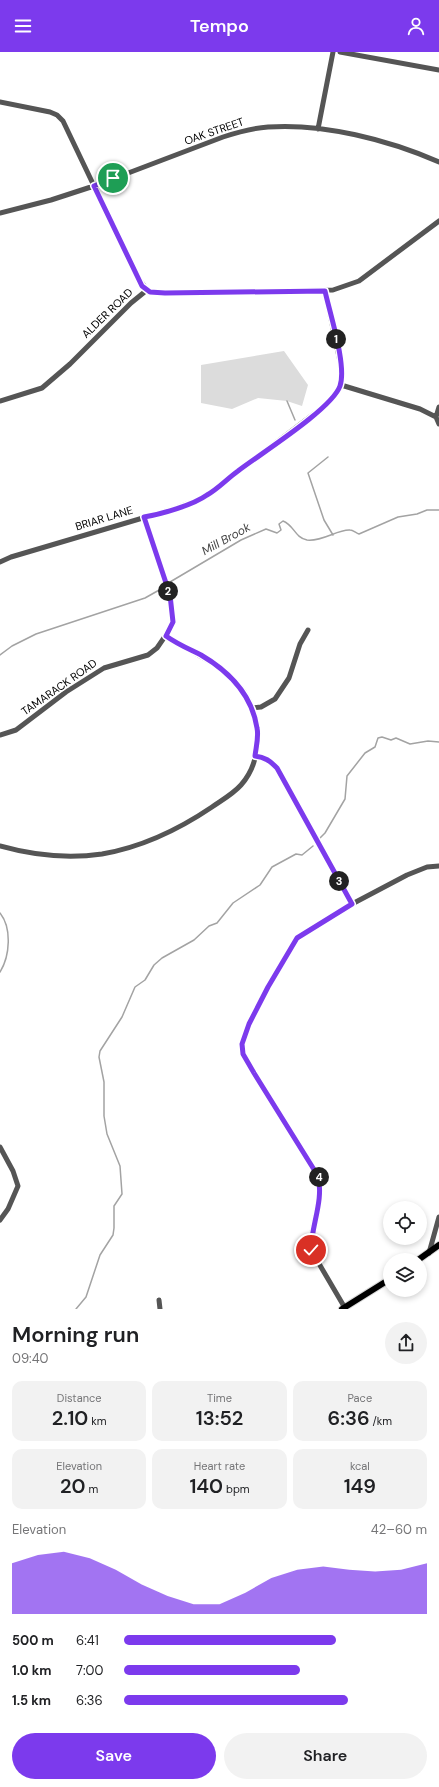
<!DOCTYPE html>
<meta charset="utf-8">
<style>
body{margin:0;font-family:"DM Sans",sans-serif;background:#f2f2f2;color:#202124;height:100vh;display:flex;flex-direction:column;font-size:15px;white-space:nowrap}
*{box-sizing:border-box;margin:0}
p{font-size:13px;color:#757577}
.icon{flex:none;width:22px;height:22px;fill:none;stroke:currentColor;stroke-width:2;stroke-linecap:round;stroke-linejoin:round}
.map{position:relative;height:1257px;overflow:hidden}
.panel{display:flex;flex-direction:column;background:#fff;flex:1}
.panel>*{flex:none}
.fabs{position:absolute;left:383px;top:1149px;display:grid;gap:8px}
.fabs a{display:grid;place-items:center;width:44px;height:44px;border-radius:50%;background:#fff;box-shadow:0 2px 6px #0003;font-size:20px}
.pin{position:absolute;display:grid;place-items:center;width:34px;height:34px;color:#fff;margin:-17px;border:2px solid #fff;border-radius:50%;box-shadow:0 1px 4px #0007}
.km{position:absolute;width:20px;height:20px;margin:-10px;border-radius:50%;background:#222;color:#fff;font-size:11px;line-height:20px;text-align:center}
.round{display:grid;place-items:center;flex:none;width:42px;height:42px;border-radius:21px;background:#f2f2f2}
.head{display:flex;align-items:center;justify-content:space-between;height:68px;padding:0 12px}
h1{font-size:22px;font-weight:600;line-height:30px}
.stats{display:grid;grid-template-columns:repeat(3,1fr);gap:6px;height:68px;padding:4px 12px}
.stats div{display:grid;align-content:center;border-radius:10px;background:#f2f2f2;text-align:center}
.stats b{font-size:20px;font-weight:600}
.stats small{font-size:11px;font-weight:400}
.stats p{font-size:11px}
.chart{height:112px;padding:8px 12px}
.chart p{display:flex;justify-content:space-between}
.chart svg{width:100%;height:72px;margin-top:4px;fill:#7c3aed;opacity:.7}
.cta{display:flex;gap:8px;margin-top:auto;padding:8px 12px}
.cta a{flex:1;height:46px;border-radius:24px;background:#7c3aed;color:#fff;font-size:16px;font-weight:600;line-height:46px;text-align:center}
.cta a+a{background:#f2f2f2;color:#202124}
ul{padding:0 12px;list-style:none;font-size:13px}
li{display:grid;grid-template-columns:64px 48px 1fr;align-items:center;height:30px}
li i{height:10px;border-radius:5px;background:#7c3aed}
header{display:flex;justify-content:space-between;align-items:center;height:52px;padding:0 12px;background:#7c3aed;color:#fff;font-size:18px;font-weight:600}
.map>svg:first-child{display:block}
.green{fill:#dcdcdc}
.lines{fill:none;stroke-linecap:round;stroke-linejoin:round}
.stream{stroke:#a3a3a3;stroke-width:1.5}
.major-casing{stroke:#dbdbdb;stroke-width:8}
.minor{stroke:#555;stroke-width:5}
.major{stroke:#000;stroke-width:6}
.route-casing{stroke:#fff;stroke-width:8}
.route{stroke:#7c3aed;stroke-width:5}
.labels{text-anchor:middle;stroke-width:3;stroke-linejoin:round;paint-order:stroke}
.street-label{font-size:11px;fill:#000;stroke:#fff}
.water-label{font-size:12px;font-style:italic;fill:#444;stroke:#fff}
</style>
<header><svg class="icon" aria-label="menu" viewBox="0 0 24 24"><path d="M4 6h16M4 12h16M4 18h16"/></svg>Tempo<svg class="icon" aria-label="person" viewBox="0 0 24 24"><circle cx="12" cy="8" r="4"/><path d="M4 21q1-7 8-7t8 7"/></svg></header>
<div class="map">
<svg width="439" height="1257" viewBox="0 0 439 1257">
<rect width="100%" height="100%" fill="#fff"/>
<!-- green -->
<path class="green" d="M 284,299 L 308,333 L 302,354 L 287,349 L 258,346 L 232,357 L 201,351 L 201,313 Z"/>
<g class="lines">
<!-- stream -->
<path class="stream" d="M 287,349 L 295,368
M 328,405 L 308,421 L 324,468 L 333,483
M 170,530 L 241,488 L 266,477 L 277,481 L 281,478 L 279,472 L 283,469 C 294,473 295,486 307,488 C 322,490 338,477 350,478 C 353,478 356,481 359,482 L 398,465 L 417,462 L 427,458 L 439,458
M 0,603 L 12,594 L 36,582 L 145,546 L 161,537
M 319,787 L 325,781 L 345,747 L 347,724 L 365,701 L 375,695 L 378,686 L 382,685 L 391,688 L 396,686 L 410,692 L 428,689 L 439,690
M 0,861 C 12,876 10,904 0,920
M 76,1257 L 86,1245 L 100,1203 L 113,1183 L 114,1176 L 114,1154 L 122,1142 L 120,1114 L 107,1082 L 104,1064 L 104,1030 L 99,1005 L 100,999 L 122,965 L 135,935 L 145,928 L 154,913 L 162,906 L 194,888 L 209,874 L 217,871 L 233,851 L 260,833 L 272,815 L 296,802 L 302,803 L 313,794"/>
<!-- major casing -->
<g class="major-casing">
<path id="major" d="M 418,1208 L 439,1193
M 342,1257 L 390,1227"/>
</g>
<!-- minor -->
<path class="minor" d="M 340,0 L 439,18
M 0,50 L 50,60 L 57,63 L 63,69 L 137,224 L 147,238
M 318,77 L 333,0
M 0,161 L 51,148 L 94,134 L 223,85 C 238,80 253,76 268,75 C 323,71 389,88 439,110
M 341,333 L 420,357 L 436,365 L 439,372
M 0,349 L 42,336 L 70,312 L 131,251 L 147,238 L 150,240 L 165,241 L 333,238 L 359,229 L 439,169
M 436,365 L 439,355
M 0,510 L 11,505 L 173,457 L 203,446 L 327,352 L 340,336 L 342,319 L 325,239
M 251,656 L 261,655 L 275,647 L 289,626 L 300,592 L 308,578
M 0,683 L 16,678 L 66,640 L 104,616 L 148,603 L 157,596 L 170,577 L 173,570 L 170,543 L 144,465
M 255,704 C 265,705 270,709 277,716 L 352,852
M 0,794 C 32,803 68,807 102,802 C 143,795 178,778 212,755 C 222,748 233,742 241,733 C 263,708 262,667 244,640 C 225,612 192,602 166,584
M 0,1095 L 13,1119 L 18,1134 L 8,1157 L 0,1168
M 429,1201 L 439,1165
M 159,1248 L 160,1257
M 345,1256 L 311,1198 L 311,1185 L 319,1146 L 319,1125 L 254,1021 L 243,1002 L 242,992 L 249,972 L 268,935 L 297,886 L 352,852 L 407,823 L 427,815 L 439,814"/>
<!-- major -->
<use href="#major" class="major"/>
</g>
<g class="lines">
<!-- route casing -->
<g class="route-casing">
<path id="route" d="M 113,126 L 94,134 L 142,234 L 150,240 L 165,241 L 325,239 C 330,262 347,314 340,334 C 332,357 260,402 238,419 C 228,426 218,437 207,443 C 193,453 162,462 144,465 L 170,543 L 173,570 L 166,584 C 177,592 189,597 201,603 C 230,620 252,643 257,676 C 259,685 256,695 255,704 C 265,705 270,709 277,716 L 352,852 L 297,886 L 268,935 L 249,972 L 242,992 L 243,1002 L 254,1021 L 318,1124 C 324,1149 311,1174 311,1198"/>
</g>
<!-- route -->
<use href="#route" class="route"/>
</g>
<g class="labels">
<!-- street labels -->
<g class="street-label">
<text transform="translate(214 79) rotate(-19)" y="4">OAK STREET</text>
<text transform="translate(107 261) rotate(-44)" y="4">ALDER ROAD</text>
<text transform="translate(104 466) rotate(-17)" y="4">BRIAR LANE</text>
<text transform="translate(59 635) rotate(-35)" y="4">TAMARACK ROAD</text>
</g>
<!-- water labels -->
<g class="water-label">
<text transform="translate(226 487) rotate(-29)" y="4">Mill Brook</text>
</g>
</g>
</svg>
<div class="fabs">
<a><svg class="icon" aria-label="locate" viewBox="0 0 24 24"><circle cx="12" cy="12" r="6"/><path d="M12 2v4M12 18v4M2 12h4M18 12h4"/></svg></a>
<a><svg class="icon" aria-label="layers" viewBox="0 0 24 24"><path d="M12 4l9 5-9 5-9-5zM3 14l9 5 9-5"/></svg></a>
</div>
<div class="pin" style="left:113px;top:126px;background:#1e9e55"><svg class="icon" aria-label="arrive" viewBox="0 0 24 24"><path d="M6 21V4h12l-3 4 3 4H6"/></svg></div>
<div class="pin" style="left:311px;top:1198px;background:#d93025"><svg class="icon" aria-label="check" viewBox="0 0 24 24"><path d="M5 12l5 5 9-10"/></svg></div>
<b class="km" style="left:336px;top:287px">1</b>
<b class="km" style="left:168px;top:539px">2</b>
<b class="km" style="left:339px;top:829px">3</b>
<b class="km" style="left:319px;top:1125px">4</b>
</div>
<section class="panel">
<div class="head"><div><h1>Morning run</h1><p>09:40</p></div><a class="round"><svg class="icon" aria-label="share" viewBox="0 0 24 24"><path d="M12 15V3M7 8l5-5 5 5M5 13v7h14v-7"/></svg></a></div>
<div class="stats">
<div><p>Distance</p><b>2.10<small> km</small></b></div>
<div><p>Time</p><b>13:52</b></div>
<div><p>Pace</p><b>6:36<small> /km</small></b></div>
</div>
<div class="stats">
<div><p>Elevation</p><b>20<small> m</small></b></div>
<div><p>Heart rate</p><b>140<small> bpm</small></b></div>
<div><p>kcal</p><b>149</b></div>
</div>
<div class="chart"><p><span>Elevation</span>42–60 m</p>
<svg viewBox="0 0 160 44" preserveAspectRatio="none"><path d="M0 44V13L10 8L20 6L30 10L40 17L50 26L60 33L70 38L80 38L90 31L100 22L110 17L120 15L130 17L140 18L150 17L160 13V44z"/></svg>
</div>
<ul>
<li><b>500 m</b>6:41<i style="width:70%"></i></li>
<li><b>1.0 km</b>7:00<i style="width:58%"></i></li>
<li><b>1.5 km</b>6:36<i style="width:74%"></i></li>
</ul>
<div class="cta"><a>Save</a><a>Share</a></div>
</section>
